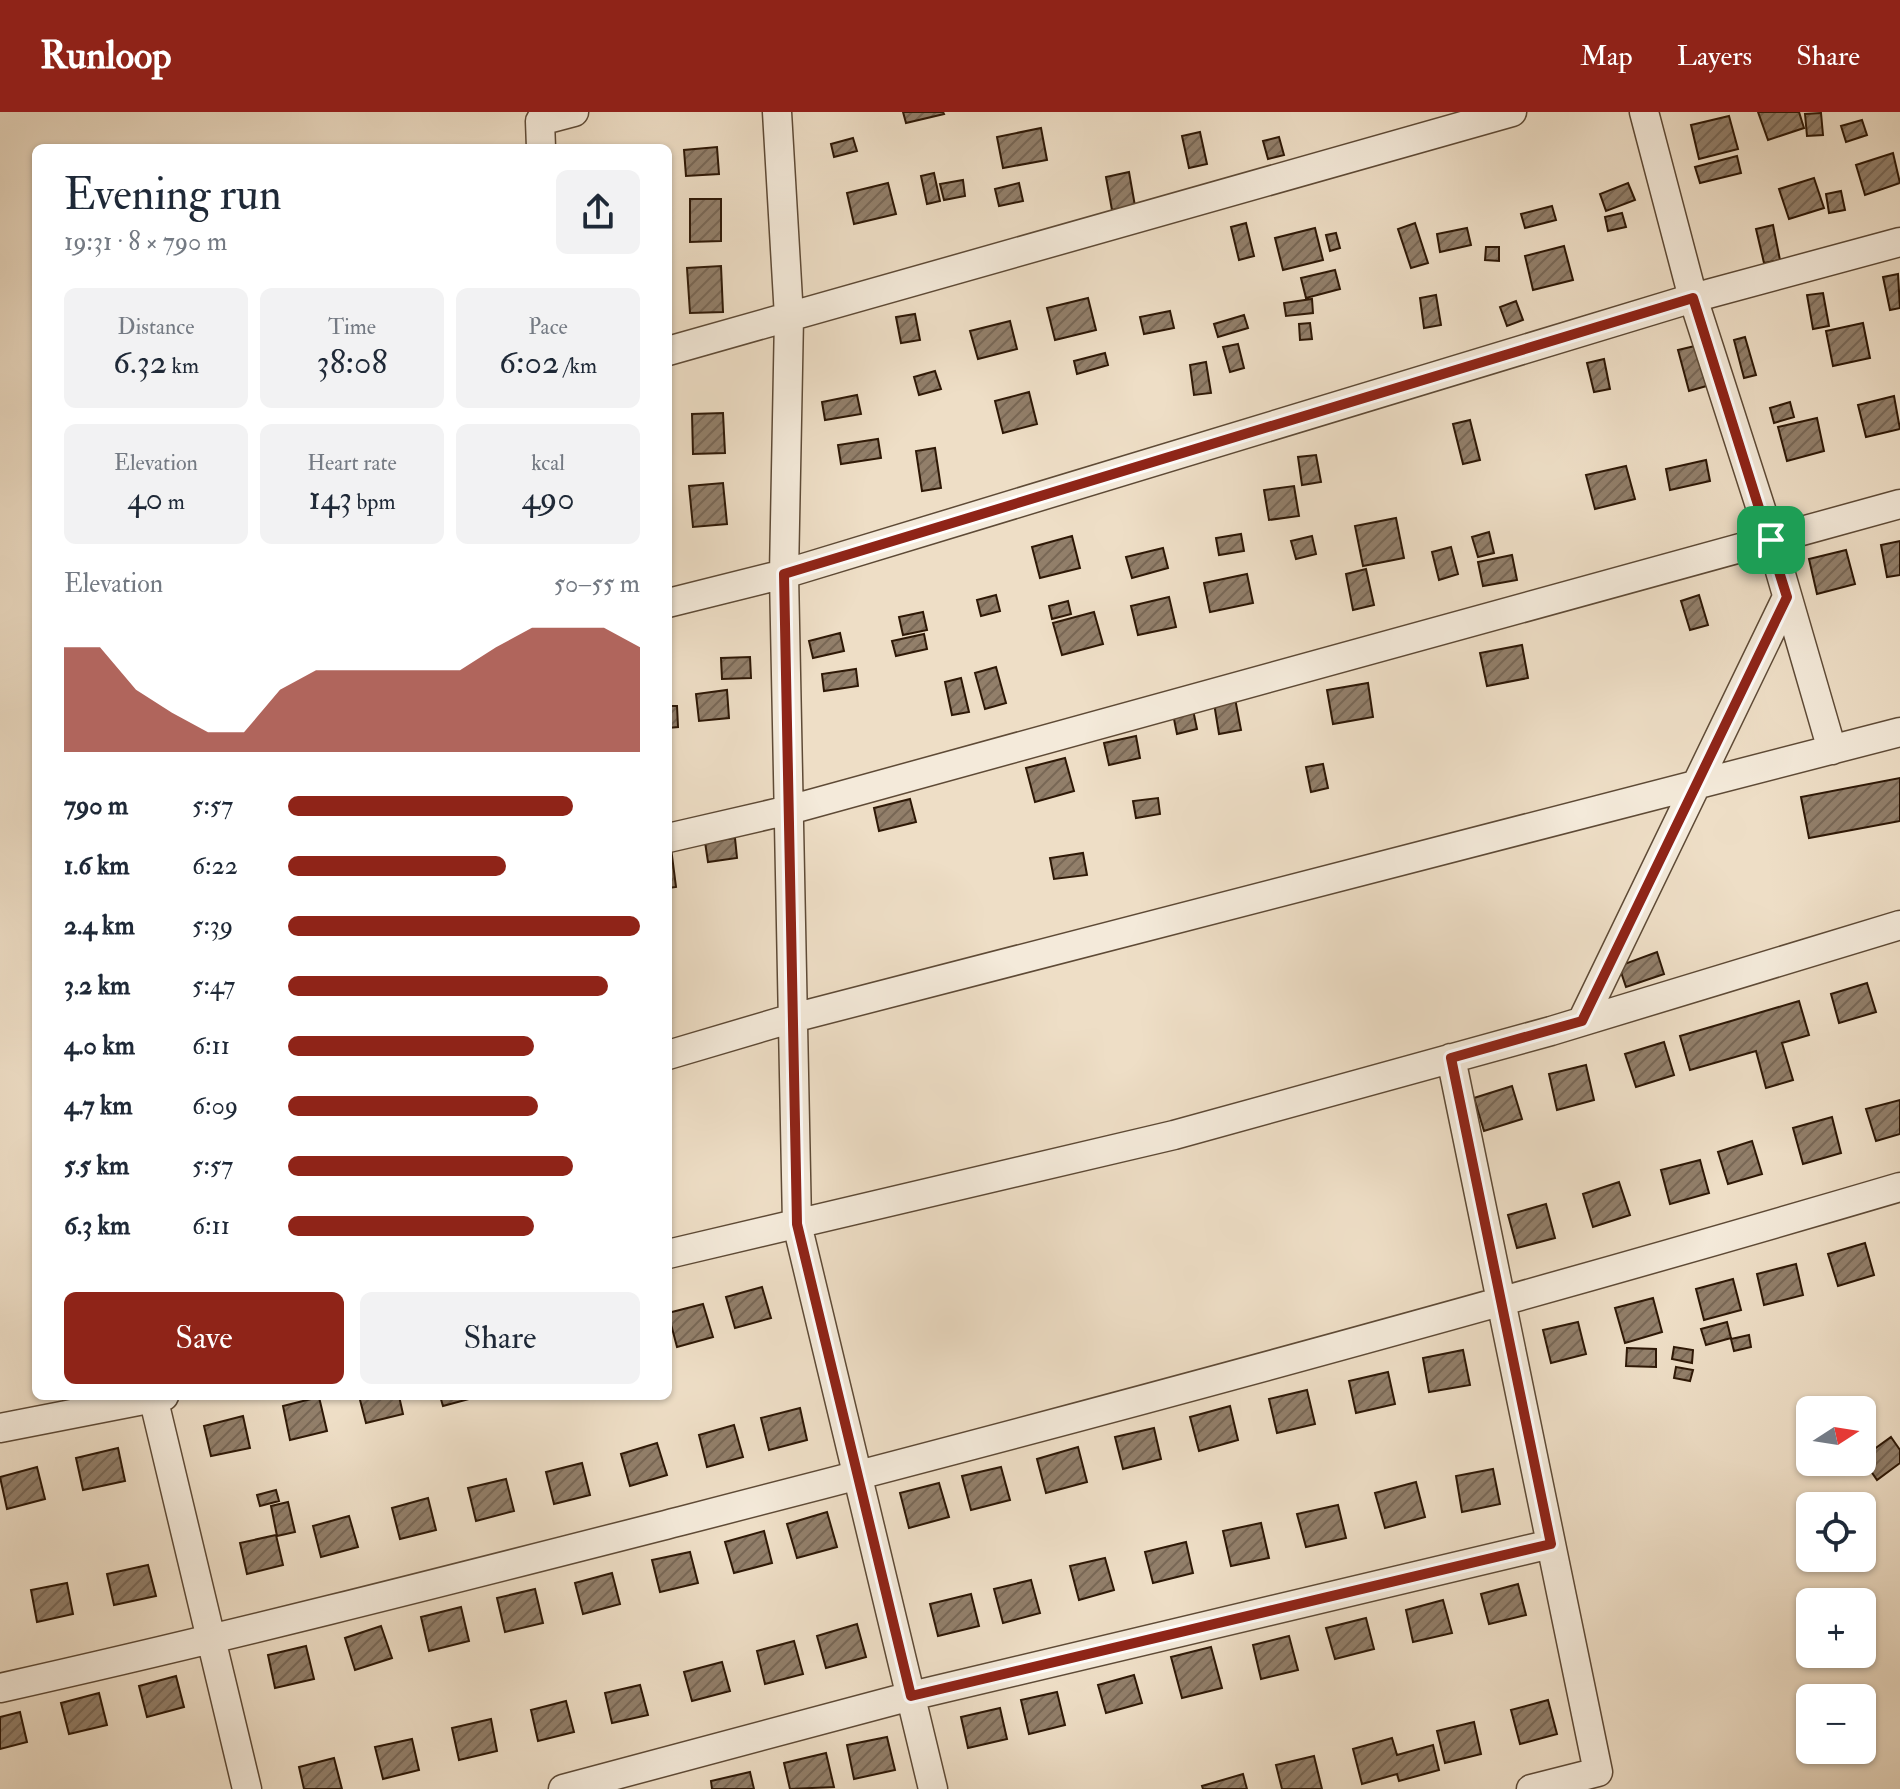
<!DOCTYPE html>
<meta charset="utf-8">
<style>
body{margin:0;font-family:"IM FELL Double Pica",serif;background:#f2f2f3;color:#1f2937;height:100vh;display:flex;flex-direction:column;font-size:30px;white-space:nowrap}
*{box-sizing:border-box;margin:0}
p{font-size:26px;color:#747a83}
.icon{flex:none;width:44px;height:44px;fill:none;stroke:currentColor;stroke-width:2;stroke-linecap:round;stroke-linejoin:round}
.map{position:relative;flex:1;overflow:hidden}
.drawer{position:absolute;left:32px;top:32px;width:640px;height:1256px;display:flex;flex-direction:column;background:#fff;border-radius:12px;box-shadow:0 2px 6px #0004}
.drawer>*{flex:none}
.needle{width:52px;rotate:78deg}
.controls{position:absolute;left:1796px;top:1284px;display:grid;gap:16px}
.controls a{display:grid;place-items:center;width:80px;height:80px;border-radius:12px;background:#fff;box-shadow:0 2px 6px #0004;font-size:40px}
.pin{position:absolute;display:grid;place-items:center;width:68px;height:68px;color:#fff;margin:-34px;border-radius:16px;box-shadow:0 4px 12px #0006}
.round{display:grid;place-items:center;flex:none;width:84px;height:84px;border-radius:12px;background:#f2f2f3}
.head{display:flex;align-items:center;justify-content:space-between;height:136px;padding:0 32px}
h1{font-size:44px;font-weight:600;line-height:60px}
.figures{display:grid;grid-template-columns:repeat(3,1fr);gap:12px;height:136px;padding:8px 32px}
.figures div{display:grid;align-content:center;border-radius:12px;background:#f2f2f3;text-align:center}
.figures b{font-size:34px;font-weight:600}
.figures small{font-size:22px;font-weight:400}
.figures p{font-size:22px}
.chart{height:224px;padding:16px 32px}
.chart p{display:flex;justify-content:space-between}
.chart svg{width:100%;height:144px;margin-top:8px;fill:#8f2418;opacity:.7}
.cta{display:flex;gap:16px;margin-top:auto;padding:16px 32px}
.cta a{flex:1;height:92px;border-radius:12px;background:#8f2418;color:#fff;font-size:32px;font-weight:600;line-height:92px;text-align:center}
.cta a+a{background:#f2f2f3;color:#1f2937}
ul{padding:0 32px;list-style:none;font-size:26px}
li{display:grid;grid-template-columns:128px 96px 1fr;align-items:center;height:60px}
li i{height:20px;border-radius:10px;background:#8f2418}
header{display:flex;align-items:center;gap:48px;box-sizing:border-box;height:112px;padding:0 40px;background:#8f2418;color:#fff}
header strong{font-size:38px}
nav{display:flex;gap:44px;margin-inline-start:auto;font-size:28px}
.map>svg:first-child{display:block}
.building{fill:url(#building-hatch);stroke:#2e1806;stroke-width:2}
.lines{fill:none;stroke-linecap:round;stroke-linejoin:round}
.minor-casing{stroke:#5e4a36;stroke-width:31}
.minor{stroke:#f4eada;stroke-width:28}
.route-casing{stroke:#fff;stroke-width:16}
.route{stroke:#8f2418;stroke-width:10}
</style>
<header>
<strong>Runloop</strong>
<nav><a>Map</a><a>Layers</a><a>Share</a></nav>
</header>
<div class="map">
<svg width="1900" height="1677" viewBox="0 0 1900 1677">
<defs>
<pattern id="building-hatch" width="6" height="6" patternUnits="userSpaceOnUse" patternTransform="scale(2)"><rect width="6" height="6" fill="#927f6a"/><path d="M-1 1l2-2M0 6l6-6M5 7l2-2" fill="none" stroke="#786755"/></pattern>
</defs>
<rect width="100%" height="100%" fill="#eedec6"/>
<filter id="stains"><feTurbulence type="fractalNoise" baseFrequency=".0025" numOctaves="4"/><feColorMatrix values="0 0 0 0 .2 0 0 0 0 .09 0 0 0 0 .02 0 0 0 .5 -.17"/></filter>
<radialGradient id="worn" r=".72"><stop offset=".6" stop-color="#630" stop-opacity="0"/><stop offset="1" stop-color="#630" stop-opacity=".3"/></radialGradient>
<!-- building -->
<path class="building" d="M 903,0 L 943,0 L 944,2 L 906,11 Z
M 1758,0 L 1799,0 L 1804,16 L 1768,28 Z
M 1821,1 L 1823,23 L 1807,24 L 1805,2 Z
M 1729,4 L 1738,37 L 1699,47 L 1691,13 Z
M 1862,8 L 1867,23 L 1846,30 L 1841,14 Z
M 1041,16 L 1047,48 L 1003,56 L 997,25 Z
M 1200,20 L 1207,52 L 1189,56 L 1182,24 Z
M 1279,25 L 1284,43 L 1268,47 L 1263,29 Z
M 853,26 L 857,39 L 834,45 L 831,32 Z
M 717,35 L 719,62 L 686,64 L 684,38 Z
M 1893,41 L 1900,71 L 1865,83 L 1856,53 Z
M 1737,44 L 1741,61 L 1700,71 L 1695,55 Z
M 1129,60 L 1135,94 L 1112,98 L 1106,65 Z
M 934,61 L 940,89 L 927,92 L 921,64 Z
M 1814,66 L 1824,96 L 1789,107 L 1779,77 Z
M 963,68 L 965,84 L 944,88 L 940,72 Z
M 888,71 L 896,102 L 854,112 L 847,81 Z
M 1019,71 L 1023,89 L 999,94 L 995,77 Z
M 1628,71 L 1635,88 L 1606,99 L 1600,82 Z
M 1841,79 L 1845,98 L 1829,101 L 1826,82 Z
M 690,87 L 721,87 L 721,129 L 690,130 Z
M 1552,94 L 1556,108 L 1525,116 L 1521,102 Z
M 1622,101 L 1626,115 L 1608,119 L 1605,105 Z
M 1246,111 L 1254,144 L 1239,148 L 1231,115 Z
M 1415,111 L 1428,151 L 1411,156 L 1398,117 Z
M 1773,113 L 1780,148 L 1764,151 L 1756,117 Z
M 1315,116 L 1323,148 L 1283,158 L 1275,126 Z
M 1467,116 L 1471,133 L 1440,140 L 1437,122 Z
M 1336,121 L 1340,136 L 1330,139 L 1326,123 Z
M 1564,134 L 1573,168 L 1533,178 L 1525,144 Z
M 1486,135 L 1499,135 L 1499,149 L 1485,148 Z
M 721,154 L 723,200 L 690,201 L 687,156 Z
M 1335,158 L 1340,177 L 1306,186 L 1301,166 Z
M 1898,162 L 1900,196 L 1890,198 L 1883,165 Z
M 1823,181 L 1829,214 L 1813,217 L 1807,183 Z
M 1436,183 L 1441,213 L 1424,216 L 1420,186 Z
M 1088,186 L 1096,218 L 1055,228 L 1047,196 Z
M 1312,187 L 1313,201 L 1286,204 L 1284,191 Z
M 1516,189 L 1523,208 L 1507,214 L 1500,195 Z
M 1170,199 L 1174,216 L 1144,222 L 1140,205 Z
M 915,202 L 920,228 L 901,231 L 896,205 Z
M 1244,203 L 1248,216 L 1218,225 L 1214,212 Z
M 1010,209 L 1017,237 L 978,247 L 970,219 Z
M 1310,211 L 1312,227 L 1300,228 L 1299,212 Z
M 1863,211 L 1870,246 L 1833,254 L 1826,219 Z
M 1745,225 L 1756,263 L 1744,266 L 1734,228 Z
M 1238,232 L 1244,256 L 1230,260 L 1223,235 Z
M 1699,233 L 1710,273 L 1689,279 L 1678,238 Z
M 1105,241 L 1108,253 L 1077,262 L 1074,249 Z
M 1604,247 L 1610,277 L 1594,280 L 1587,251 Z
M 1206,250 L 1211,281 L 1194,283 L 1190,253 Z
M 935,259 L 941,277 L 919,283 L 914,265 Z
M 1029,280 L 1037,312 L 1003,321 L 995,289 Z
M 857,283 L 861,302 L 825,308 L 822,290 Z
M 1894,284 L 1900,317 L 1866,325 L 1858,293 Z
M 1790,290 L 1794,305 L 1774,311 L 1770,296 Z
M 723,301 L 725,341 L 693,342 L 692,302 Z
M 1817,306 L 1824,339 L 1787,349 L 1778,315 Z
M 1470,308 L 1480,348 L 1463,352 L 1453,312 Z
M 878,327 L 881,346 L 841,352 L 838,333 Z
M 935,336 L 941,376 L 922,379 L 916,339 Z
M 1316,343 L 1321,370 L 1302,373 L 1298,345 Z
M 1706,348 L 1710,369 L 1670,378 L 1666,357 Z
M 1626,354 L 1635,387 L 1595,397 L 1586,363 Z
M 723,371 L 727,412 L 693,415 L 689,374 Z
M 1294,374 L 1299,404 L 1269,408 L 1264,378 Z
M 1396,406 L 1404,446 L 1363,454 L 1355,414 Z
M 1489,420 L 1494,441 L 1478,445 L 1472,425 Z
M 1241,422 L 1244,439 L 1219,443 L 1216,426 Z
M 1072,424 L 1080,456 L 1040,466 L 1032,435 Z
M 1312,424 L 1316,442 L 1296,447 L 1291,429 Z
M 1900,429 L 1900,463 L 1887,465 L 1881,433 Z
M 1451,435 L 1458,462 L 1439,468 L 1432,440 Z
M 1163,436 L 1168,456 L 1132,466 L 1126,445 Z
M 1846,438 L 1855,472 L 1817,482 L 1809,447 Z
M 1512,443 L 1517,468 L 1483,474 L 1478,450 Z
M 1366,457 L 1374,493 L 1353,498 L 1346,462 Z
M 1247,462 L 1253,491 L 1210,500 L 1204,471 Z
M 996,483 L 1000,499 L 981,504 L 977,488 Z
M 1699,483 L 1708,513 L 1690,518 L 1681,489 Z
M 1169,485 L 1176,515 L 1138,523 L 1131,494 Z
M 1068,489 L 1071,502 L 1052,507 L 1049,494 Z
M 923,500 L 927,518 L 903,523 L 899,505 Z
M 1094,500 L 1103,532 L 1062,543 L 1053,511 Z
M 840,521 L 844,539 L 813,546 L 809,529 Z
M 924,522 L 927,537 L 896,544 L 892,529 Z
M 1522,533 L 1528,566 L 1487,574 L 1480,541 Z
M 750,545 L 751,566 L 722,567 L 721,546 Z
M 996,555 L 1006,591 L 985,597 L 975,561 Z
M 856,557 L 858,574 L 824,579 L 822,562 Z
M 961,566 L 969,600 L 952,603 L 945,570 Z
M 1368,571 L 1373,605 L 1333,612 L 1327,578 Z
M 727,578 L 729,606 L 699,609 L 696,582 Z
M 1234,581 L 1241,618 L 1219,622 L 1213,585 Z
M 1192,593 L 1197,617 L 1177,622 L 1172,597 Z
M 668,594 L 677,594 L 678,615 L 668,616 Z
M 1136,624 L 1140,646 L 1109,653 L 1104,631 Z
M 1065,646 L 1074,679 L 1035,690 L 1026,656 Z
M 1323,652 L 1328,676 L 1311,680 L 1306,655 Z
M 1900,666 L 1900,709 L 1809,726 L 1801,685 Z
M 1158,686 L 1160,702 L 1136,706 L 1133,689 Z
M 910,687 L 916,710 L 879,719 L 874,696 Z
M 735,726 L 737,746 L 708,750 L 705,730 Z
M 668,736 L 671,736 L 676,775 L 668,776 Z
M 1083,741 L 1087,763 L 1054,767 L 1050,746 Z
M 1657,840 L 1664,862 L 1626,875 L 1619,854 Z
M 1867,871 L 1876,900 L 1839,911 L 1831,882 Z
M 1799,889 L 1809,923 L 1782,931 L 1793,968 L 1766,976 L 1756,939 L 1690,958 L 1680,924 Z
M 1664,930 L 1674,963 L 1636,975 L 1625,942 Z
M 1586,953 L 1594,988 L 1557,998 L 1549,962 Z
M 1512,974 L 1522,1007 L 1484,1019 L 1474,986 Z
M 1900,988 L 1900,1022 L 1876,1029 L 1866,997 Z
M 1832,1005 L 1841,1041 L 1803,1052 L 1793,1016 Z
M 1752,1029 L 1762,1062 L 1728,1072 L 1718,1040 Z
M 1700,1048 L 1709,1081 L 1670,1092 L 1661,1058 Z
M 1619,1070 L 1630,1103 L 1593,1115 L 1583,1082 Z
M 1546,1092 L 1555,1126 L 1517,1136 L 1508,1103 Z
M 1865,1131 L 1874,1163 L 1838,1174 L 1828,1142 Z
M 1796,1152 L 1803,1183 L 1764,1193 L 1757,1162 Z
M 1733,1167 L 1741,1198 L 1704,1208 L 1696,1177 Z
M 762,1175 L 771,1206 L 735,1216 L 726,1185 Z
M 1653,1186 L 1662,1220 L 1625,1231 L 1615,1196 Z
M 703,1192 L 713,1225 L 677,1235 L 668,1201 Z
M 1578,1210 L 1586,1242 L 1551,1251 L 1543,1218 Z
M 1727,1210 L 1731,1226 L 1706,1233 L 1701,1217 Z
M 1749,1223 L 1751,1235 L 1734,1239 L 1731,1227 Z
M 1674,1235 L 1693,1238 L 1692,1251 L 1672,1247 Z
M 1627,1236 L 1656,1237 L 1656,1255 L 1626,1254 Z
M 1463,1238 L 1470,1273 L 1429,1280 L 1423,1246 Z
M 1676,1255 L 1693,1258 L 1690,1269 L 1674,1266 Z
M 1388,1260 L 1395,1292 L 1356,1301 L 1349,1269 Z
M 1307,1278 L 1315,1312 L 1277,1321 L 1269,1287 Z
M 359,1284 L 399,1284 L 403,1302 L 366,1311 Z
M 440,1284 L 480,1284 L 443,1294 Z
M 319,1285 L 327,1319 L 290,1328 L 283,1294 Z
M 1230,1294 L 1238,1328 L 1199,1339 L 1190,1305 Z
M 800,1296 L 807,1328 L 769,1338 L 761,1306 Z
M 243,1304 L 250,1336 L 211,1344 L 204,1314 Z
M 734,1313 L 743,1345 L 707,1355 L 699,1323 Z
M 1154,1316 L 1161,1347 L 1123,1357 L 1115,1325 Z
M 1891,1325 L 1900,1338 L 1900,1351 L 1877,1368 L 1862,1346 Z
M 657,1331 L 667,1363 L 630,1374 L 621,1342 Z
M 1078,1335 L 1087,1370 L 1046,1381 L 1037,1347 Z
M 118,1336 L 125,1369 L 83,1378 L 76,1346 Z
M 582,1351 L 590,1383 L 554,1392 L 546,1360 Z
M 37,1355 L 45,1387 L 7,1397 L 0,1365 Z
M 1001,1355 L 1010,1388 L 971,1398 L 962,1364 Z
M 1493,1357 L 1500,1392 L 1462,1400 L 1456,1364 Z
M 506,1367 L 514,1399 L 476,1409 L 468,1376 Z
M 1416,1370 L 1425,1405 L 1385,1416 L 1375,1381 Z
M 939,1371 L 949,1405 L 909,1416 L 900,1381 Z
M 276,1378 L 279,1389 L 260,1394 L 257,1383 Z
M 428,1386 L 436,1418 L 400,1427 L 392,1396 Z
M 288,1390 L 295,1420 L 277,1424 L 271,1394 Z
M 1338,1393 L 1346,1426 L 1306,1435 L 1297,1402 Z
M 827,1400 L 837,1435 L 797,1446 L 787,1412 Z
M 349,1404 L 358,1435 L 321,1445 L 313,1414 Z
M 1261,1411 L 1269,1446 L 1231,1454 L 1223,1419 Z
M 764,1419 L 772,1451 L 734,1461 L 725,1430 Z
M 276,1423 L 283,1453 L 247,1462 L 240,1431 Z
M 1186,1430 L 1193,1461 L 1153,1471 L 1145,1440 Z
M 690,1440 L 698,1471 L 660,1480 L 652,1448 Z
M 1105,1446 L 1114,1478 L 1079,1488 L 1070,1454 Z
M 148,1453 L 156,1484 L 114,1493 L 107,1462 Z
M 612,1461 L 620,1492 L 583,1502 L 575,1471 Z
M 1031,1468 L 1040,1501 L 1003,1511 L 994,1477 Z
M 67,1471 L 73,1502 L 37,1510 L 31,1478 Z
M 1518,1472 L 1526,1503 L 1489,1512 L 1481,1482 Z
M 535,1477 L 543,1511 L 505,1520 L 497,1486 Z
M 971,1482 L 979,1514 L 938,1524 L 930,1492 Z
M 1443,1488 L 1452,1521 L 1413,1530 L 1406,1498 Z
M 461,1495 L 469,1529 L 429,1539 L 421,1505 Z
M 1366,1506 L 1374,1537 L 1335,1547 L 1326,1516 Z
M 857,1512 L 866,1545 L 826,1556 L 817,1524 Z
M 381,1514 L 392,1546 L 355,1558 L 345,1526 Z
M 1289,1524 L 1298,1558 L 1261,1567 L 1253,1533 Z
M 794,1529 L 803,1562 L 765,1572 L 757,1539 Z
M 306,1534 L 314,1567 L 275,1576 L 268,1543 Z
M 1211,1535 L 1222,1576 L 1182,1586 L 1171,1545 Z
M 722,1550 L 730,1579 L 692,1589 L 684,1560 Z
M 1134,1563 L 1142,1591 L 1106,1601 L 1098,1573 Z
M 176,1564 L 184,1595 L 147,1605 L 139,1574 Z
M 640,1573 L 648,1603 L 612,1611 L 605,1581 Z
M 1057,1580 L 1065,1613 L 1029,1622 L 1021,1588 Z
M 99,1581 L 107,1613 L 69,1622 L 61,1591 Z
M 1548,1588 L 1557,1622 L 1520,1632 L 1511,1598 Z
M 566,1589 L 574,1620 L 538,1629 L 531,1598 Z
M 1000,1596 L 1007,1627 L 968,1636 L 961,1605 Z
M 20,1600 L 27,1630 L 0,1637 L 0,1605 Z
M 491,1607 L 497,1639 L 459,1648 L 452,1616 Z
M 1474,1610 L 1481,1642 L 1445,1651 L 1437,1619 Z
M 887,1625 L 895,1658 L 854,1667 L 847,1633 Z
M 1392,1626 L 1397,1643 L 1433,1633 L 1439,1658 L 1399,1669 L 1397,1662 L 1362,1672 L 1353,1637 Z
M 412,1627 L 419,1658 L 383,1667 L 375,1635 Z
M 826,1641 L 834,1675 L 790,1677 L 784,1651 Z
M 1314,1644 L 1322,1677 L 1282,1677 L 1276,1653 Z
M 334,1646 L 342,1677 L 304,1677 L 299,1655 Z
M 750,1660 L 754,1677 L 712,1677 L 711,1669 Z
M 1243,1662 L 1247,1677 L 1203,1677 L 1202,1674 Z"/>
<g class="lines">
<!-- minor casing -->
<g class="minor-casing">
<path id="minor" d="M 777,0 L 789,205 L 784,462 L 797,1112 L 933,1677
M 1644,0 L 1693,186 L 1771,428 L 1832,638
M 541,36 L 540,9 L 574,0
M 668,239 L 1512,0
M 668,491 L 784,462 L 1693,186 L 1900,130
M 668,726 L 789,698 L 1900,392
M 1582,909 L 1787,485
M 668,943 L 793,906 L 1900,620
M 1451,946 L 1598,1660 L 1531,1677
M 668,1142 L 1174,1023 L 1551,919 L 1900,813
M 158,1284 L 154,1289 L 247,1677
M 0,1316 L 164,1284
M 0,1576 C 228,1525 454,1467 681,1409 C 1089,1304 1496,1194 1900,1075
M 563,1677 L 911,1584 L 1551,1432"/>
</g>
<!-- minor -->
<use href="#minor" class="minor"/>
</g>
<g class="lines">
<!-- route casing -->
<g class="route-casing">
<path id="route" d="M 1693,186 L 1787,485 L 1582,909 L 1451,946 L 1551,1432 L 911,1584 L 797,1112 L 784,462 Z"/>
</g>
<!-- route -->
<use href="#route" class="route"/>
</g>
<rect width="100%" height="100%" filter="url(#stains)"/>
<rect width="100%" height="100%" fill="url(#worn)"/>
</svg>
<div class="controls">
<a><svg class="needle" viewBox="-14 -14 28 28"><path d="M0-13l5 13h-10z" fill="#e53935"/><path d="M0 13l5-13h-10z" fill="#747a83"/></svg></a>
<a><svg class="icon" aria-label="locate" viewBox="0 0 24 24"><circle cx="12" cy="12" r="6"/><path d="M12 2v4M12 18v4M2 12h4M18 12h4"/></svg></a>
<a>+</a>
<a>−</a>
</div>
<div class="pin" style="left:1771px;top:428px;background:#1e9e55"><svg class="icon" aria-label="arrive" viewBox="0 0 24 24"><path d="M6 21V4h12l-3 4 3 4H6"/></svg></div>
<section class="drawer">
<div class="head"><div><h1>Evening run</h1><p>19:31 · 8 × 790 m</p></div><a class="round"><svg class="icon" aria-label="share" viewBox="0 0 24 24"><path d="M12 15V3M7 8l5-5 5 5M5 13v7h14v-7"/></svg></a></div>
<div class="figures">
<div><p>Distance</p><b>6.32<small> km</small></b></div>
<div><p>Time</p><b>38:08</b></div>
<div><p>Pace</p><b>6:02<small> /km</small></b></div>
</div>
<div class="figures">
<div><p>Elevation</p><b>40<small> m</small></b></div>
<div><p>Heart rate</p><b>143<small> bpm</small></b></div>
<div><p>kcal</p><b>490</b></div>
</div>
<div class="chart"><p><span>Elevation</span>50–55 m</p>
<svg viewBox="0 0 160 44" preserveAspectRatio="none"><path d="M0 44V12L10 12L20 25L30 32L40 38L50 38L60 25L70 19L80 19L90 19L100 19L110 19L120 12L130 6L140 6L150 6L160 12V44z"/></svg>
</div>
<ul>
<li><b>790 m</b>5:57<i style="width:81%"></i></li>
<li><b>1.6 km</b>6:22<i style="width:62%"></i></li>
<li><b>2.4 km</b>5:39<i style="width:100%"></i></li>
<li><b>3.2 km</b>5:47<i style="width:91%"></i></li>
<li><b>4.0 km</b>6:11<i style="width:70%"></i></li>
<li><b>4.7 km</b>6:09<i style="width:71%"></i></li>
<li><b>5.5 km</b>5:57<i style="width:81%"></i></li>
<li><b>6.3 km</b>6:11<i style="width:70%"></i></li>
</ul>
<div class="cta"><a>Save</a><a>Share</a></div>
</section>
</div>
